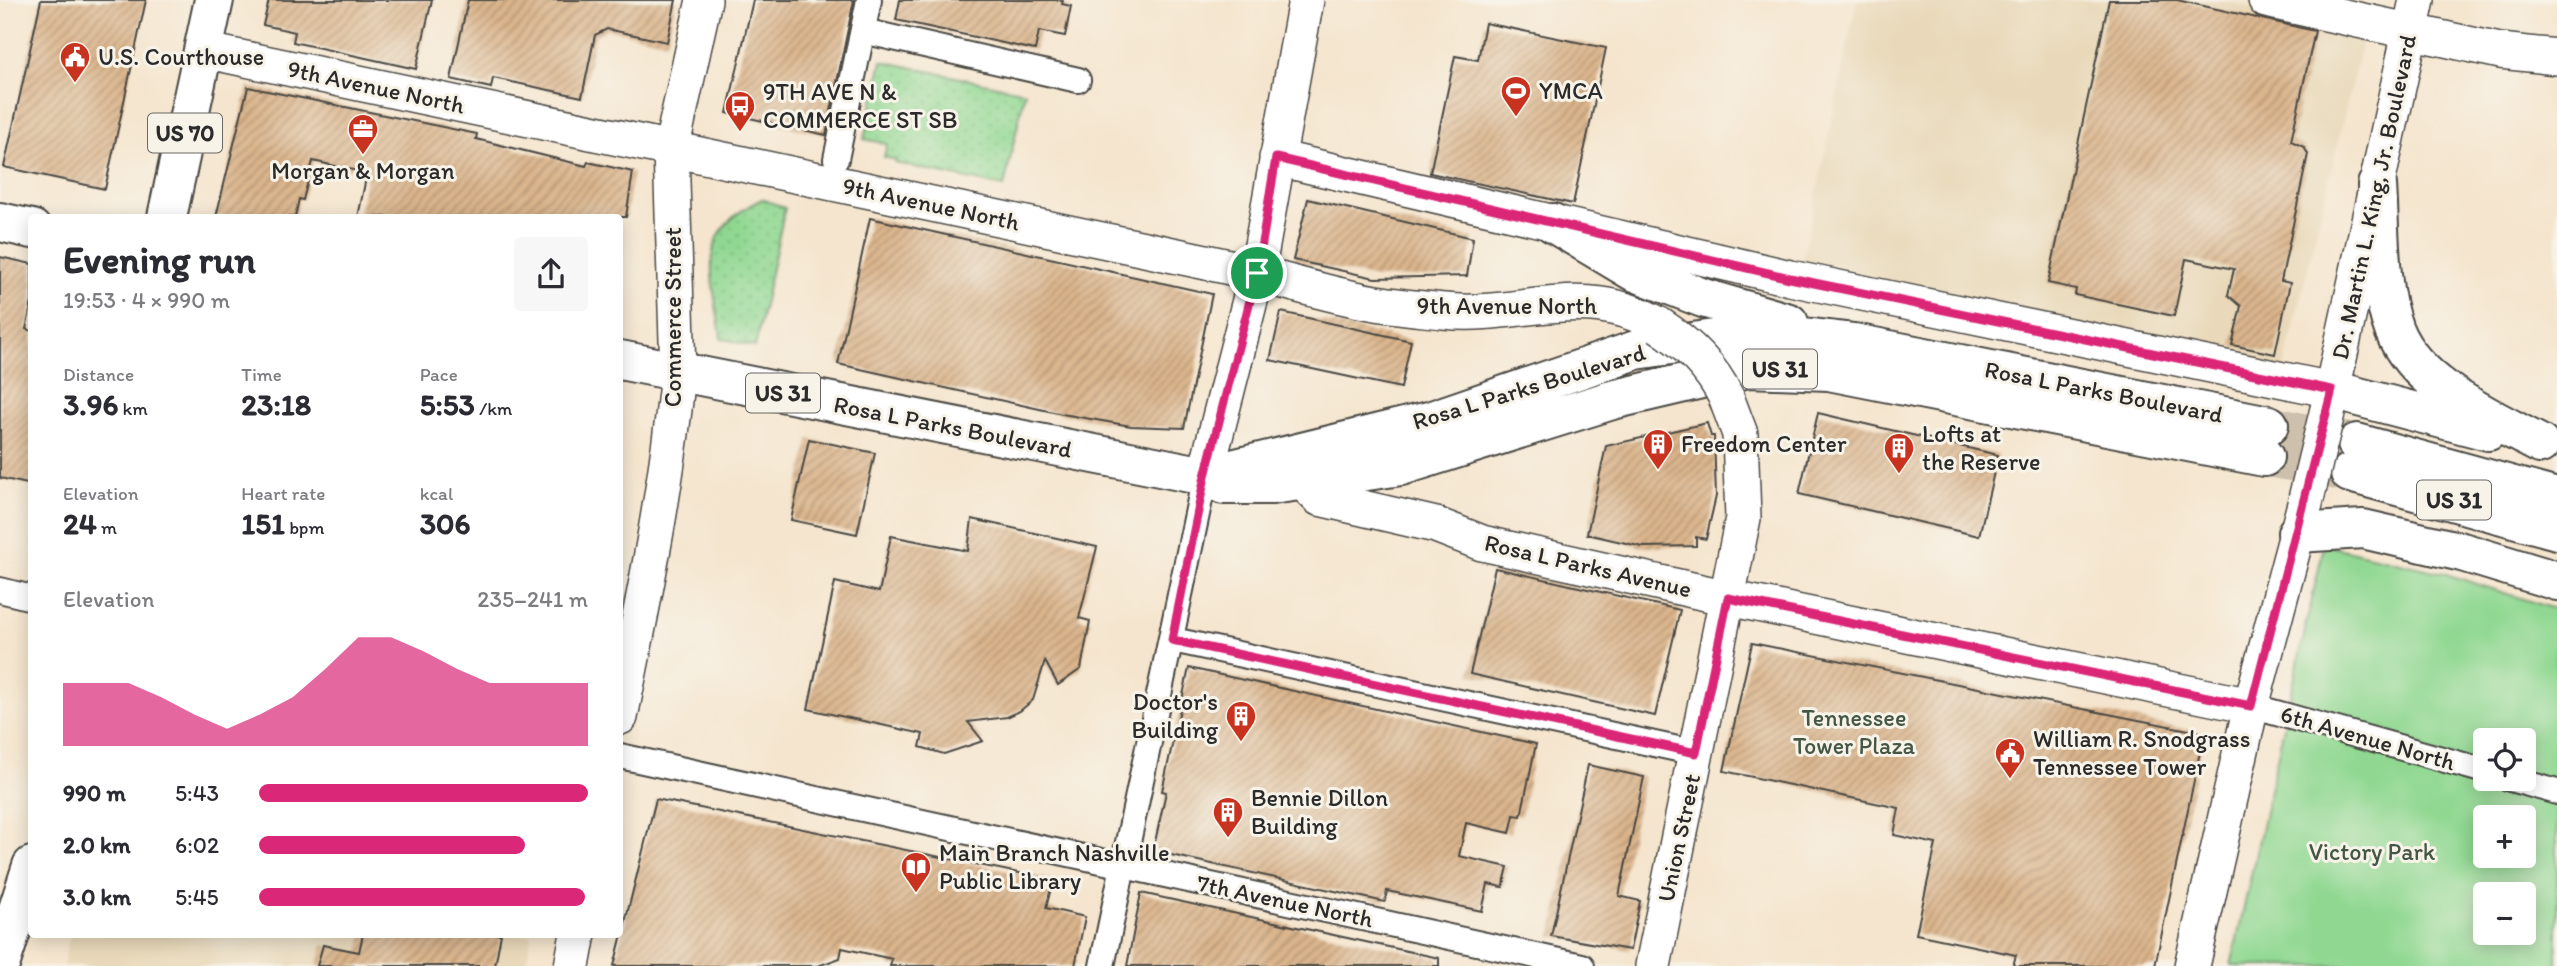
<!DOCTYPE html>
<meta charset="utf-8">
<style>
body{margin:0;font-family:Itim,sans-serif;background:#f7f7f7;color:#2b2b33;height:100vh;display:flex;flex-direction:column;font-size:26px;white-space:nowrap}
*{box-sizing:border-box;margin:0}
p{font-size:23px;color:#7c7c81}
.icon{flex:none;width:38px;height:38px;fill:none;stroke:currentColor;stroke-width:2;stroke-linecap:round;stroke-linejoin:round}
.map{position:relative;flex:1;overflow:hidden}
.side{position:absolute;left:28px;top:214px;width:595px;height:724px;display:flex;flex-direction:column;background:#fff;border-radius:7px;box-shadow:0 4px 18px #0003}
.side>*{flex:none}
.fabs{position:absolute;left:2473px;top:728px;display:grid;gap:14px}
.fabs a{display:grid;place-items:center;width:63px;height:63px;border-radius:7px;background:#fff;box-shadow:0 4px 18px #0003;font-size:35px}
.pin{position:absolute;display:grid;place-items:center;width:60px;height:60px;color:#fff;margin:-30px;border:4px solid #fff;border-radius:50%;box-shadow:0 2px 7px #0007}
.round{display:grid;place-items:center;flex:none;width:74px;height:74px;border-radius:7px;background:#f7f7f7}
.head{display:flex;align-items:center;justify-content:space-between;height:119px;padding:0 35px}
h1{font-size:38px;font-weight:800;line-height:52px}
.figures{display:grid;grid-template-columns:repeat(3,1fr);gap:10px;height:119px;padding:7px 35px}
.figures div{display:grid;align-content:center}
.figures b{font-size:30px;font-weight:800}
.figures small{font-size:19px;font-weight:400}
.figures p{font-size:19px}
.chart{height:196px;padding:14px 35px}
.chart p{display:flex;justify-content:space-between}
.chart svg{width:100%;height:126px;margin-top:7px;fill:#db2777;opacity:.7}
ul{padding:0 35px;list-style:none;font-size:23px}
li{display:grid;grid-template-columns:112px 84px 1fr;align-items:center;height:52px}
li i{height:18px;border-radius:9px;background:#db2777}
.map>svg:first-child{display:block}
.built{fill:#e9d9ba}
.grass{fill:url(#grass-dots);stroke:#5e825e;stroke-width:2}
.park{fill:#90d892;stroke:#5e825e;stroke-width:2;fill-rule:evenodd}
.building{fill:url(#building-hatch)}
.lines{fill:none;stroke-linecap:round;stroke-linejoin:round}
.primary-tunnel{stroke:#cdc0ad;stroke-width:38;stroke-dasharray:38 19;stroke-linecap:butt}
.street-casing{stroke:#494743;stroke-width:28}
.secondary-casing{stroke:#494743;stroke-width:38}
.primary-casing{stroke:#494743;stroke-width:42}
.street{stroke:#fff;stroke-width:24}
.secondary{stroke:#fff;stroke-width:35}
.primary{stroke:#fff;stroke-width:38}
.secondary-bridge-casing{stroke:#494743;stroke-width:38;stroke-linecap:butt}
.secondary-bridge{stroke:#fff;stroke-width:35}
.route-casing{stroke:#fff;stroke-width:14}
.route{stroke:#db2777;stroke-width:9}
.labels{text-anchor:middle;stroke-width:6;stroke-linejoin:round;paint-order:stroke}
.shield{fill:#f7f3e8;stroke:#686764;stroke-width:2}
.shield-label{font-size:23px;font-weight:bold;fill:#2b2b2b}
.poi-label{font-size:24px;fill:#2b2b2b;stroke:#f7f3e8;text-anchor:start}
.street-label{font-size:24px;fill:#2b2b2b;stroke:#f7f3e8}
.park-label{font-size:24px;fill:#445645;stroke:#f7f3e8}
</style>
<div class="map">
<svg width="2557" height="966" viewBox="0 0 2557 966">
<defs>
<pattern id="grass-dots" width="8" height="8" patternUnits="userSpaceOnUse" patternTransform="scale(1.75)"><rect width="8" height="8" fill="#90d892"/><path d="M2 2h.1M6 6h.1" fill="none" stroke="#7cba7e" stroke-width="1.8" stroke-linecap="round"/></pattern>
<pattern id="building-hatch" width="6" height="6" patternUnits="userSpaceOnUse" patternTransform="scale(1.75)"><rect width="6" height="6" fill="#dbb58c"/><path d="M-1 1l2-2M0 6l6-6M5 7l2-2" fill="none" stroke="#b29373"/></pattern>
</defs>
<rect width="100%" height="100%" fill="#f7f3e8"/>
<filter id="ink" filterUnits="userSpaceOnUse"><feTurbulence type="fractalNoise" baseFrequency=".0143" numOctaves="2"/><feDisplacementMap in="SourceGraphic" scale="14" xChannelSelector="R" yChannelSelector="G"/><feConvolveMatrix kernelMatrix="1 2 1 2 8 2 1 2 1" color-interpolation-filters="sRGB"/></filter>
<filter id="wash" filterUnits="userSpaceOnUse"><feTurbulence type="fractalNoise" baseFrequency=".00686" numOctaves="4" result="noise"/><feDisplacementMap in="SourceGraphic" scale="28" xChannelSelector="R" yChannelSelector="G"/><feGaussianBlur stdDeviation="1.57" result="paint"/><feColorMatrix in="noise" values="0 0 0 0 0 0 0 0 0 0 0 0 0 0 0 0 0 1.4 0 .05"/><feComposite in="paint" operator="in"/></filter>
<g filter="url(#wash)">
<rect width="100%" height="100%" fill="#f5e5ce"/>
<!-- built -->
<path class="built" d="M 1857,0 L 2218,0 L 2364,32 L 2283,372 L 1802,263 Z
M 70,935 L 532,935 L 525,966 L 63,966 Z"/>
<!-- grass -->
<path class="grass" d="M 882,61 L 1025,92 L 1004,187 L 895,163 L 896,160 L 884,157 L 887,144 L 864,139 Z
M 762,199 L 785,208 L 755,347 L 721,338 C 713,275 692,232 762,199 Z"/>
<!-- park -->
<path class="park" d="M 2324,545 L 2443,573 L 2557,610 L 2557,966 L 2231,966 ZM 2485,740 L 2524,740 L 2524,779 L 2485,779 ZM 2485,817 L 2524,817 L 2524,856 L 2485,856 ZM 2485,894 L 2524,894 L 2524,933 L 2485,933 Z"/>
<g id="blocks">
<!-- building -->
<path class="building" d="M 41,0 L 146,0 L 105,189 L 4,167 Z
M 269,0 L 432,0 L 416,69 L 293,42 L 295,32 L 263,25 Z
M 468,0 L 676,0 L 667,42 L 607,29 L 595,35 L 582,97 L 493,78 L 491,88 L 451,79 Z
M 753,0 L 854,0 L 826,135 L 727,113 Z
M 900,0 L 1063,0 L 1062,4 L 1071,6 L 1065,36 L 1039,31 L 1035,50 L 896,20 Z
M 2109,0 L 2177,0 L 2315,31 L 2291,141 L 2304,147 L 2308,154 L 2281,281 L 2290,283 L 2275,354 L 2232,345 L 2241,306 L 2228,295 L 2234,269 L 2186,259 L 2174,316 L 2075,295 L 2076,289 L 2048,283 Z
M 1485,23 L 1606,48 L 1573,204 L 1430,173 L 1455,56 L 1478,60 Z
M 248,87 L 477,134 L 476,139 L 586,166 L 588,162 L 633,172 L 626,217 L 358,217 L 367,173 L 313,161 L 303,200 L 299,199 L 295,217 L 216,217 Z
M 1308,199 L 1473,238 L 1467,276 L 1375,278 L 1293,260 Z
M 870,218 L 1212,294 L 1184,428 L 1131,426 L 1062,414 L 838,364 Z
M 0,257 L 32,264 L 32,302 L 26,329 L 32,331 L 32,485 L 0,478 Z
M 1281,312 L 1411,341 L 1401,388 L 1270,360 Z
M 1818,413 L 1998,455 L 1979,536 L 1799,494 Z
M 1707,423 L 1711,436 L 1714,436 L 1716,496 L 1706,539 L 1696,537 L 1696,546 L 1643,547 L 1587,534 L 1606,446 Z
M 809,439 L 875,453 L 857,534 L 791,520 Z
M 972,519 L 1097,547 L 1079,618 L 1090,621 L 1081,669 L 1058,685 L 1045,661 L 1033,700 L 1020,711 L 1007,717 L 968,722 L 983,741 L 944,754 L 920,747 L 923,734 L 808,709 L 835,582 L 879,592 L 891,536 L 968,551 Z
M 1495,568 L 1680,610 L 1655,716 L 1470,674 Z
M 1752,643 L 2204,733 L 2155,966 L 2013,966 L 2016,955 L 1916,934 L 1936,844 L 1894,835 L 1899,808 L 1724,771 Z
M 1189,668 L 1536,744 L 1521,816 L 1514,815 L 1510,833 L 1466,823 L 1459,856 L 1508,867 L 1503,887 L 1488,884 L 1482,911 L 1387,891 L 1385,902 L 1153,851 L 1166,792 L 1162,791 Z
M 1588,765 L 1644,777 L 1619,896 L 1640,901 L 1630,950 L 1551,936 Z
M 656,799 L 1053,880 L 1046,908 L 1085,917 L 1075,966 L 890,966 L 892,959 L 842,948 L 840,958 L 818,966 L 614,966 Z
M 1141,893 L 1439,958 L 1439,966 L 1127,966 Z
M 363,934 L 501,934 L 495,966 L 317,966 L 323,945 L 359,952 Z"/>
</g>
</g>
<g filter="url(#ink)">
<use href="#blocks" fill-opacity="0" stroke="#494743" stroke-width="2"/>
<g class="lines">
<!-- primary-tunnel -->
<path class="primary-tunnel" d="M 2269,425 L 2355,443
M 2264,457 L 2348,473"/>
<!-- street casing -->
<g class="street-casing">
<path id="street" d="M 863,31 L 1078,80
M 836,159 L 869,0
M 0,590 L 32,598
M 1173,640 L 1696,753
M 2251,706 L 2485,771
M 620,756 L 1582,966
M 2510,779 L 2557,792
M 1102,966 L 1205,476"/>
</g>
<!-- secondary casing -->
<g class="secondary-casing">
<path id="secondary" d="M 2266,0 L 2500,51 L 2557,57
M 203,50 L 1225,266 C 1270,276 1314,291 1360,300 C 1387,306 1416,308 1444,311 C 1521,319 1582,281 1659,325
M 1277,158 L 1790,278 L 2332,390
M 2328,409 L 2417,0
M 1205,476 L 1257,273 L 1306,0
M 1303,482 L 1319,498 L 1436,525 L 1482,543 L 1728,598 L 2251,706
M 620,717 C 643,603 667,488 678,372 L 671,150 L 704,0
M 572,966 L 578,934
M 1653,966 L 1743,518 L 1740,434 L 1726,397
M 2192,966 L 2251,706 L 2305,504"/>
</g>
<!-- primary casing -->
<g class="primary-casing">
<path id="primary" d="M 2377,185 C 2380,229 2378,288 2394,330 C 2416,386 2491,418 2540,444
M 167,217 L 214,0
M 0,222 L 32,229
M 1553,223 L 1633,271 L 1703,298 L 1789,323
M 620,360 L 1205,476 L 1224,485 L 1272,485 L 1401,466 L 1612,400 L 1748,368 L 1829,371 L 2264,457
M 2332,390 L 2488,431
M 2357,443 L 2557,498
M 1224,471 L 1429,421 L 1636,350 L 1763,332 L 1854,343 L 2269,425
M 2350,473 L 2557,530
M 2297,533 L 2363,529 L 2462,552 L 2557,581
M 0,965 L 32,866"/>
</g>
<!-- street -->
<use href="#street" class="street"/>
<!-- secondary -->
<use href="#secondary" class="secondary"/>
<!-- primary -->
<use href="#primary" class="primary"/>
<!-- secondary-bridge casing -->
<g class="secondary-bridge-casing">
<path id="secondary-bridge" d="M 1659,325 C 1688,344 1711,366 1726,397
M 2306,499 L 2328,409"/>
</g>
<!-- secondary-bridge -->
<use href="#secondary-bridge" class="secondary-bridge"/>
</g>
</g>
<g class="lines" filter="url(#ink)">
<!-- route casing -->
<g class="route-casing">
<path id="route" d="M 1276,158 L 1790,278 L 2332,390 L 2251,706 L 1728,598 L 1696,753 L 1172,640 L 1205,476 L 1257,273 Z"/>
</g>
<!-- route -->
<use href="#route" class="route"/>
</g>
<!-- icons -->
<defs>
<g id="civic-pin" transform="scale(1.575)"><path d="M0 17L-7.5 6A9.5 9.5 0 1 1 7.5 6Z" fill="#c8321e" stroke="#f7f3e8"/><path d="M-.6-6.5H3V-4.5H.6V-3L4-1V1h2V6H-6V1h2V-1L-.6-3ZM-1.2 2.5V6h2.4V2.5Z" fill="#fff"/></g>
<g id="stadium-pin" transform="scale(1.575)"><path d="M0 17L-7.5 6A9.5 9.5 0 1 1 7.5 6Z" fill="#c8321e" stroke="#f7f3e8"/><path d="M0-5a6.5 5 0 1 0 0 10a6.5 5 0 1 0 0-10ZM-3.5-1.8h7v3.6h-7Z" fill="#fff"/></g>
<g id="bus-pin" transform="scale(1.575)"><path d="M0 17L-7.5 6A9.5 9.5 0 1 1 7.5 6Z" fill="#c8321e" stroke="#f7f3e8"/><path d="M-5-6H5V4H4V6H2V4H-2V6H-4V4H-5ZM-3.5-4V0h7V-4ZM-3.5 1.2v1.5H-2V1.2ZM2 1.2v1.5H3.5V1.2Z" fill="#fff"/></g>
<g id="office-pin" transform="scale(1.575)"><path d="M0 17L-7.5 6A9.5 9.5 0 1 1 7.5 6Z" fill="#c8321e" stroke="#f7f3e8"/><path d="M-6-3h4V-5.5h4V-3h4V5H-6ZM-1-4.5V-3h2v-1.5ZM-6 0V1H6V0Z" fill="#fff"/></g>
<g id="building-pin" transform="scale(1.575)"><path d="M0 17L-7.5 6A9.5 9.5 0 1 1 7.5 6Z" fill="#c8321e" stroke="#f7f3e8"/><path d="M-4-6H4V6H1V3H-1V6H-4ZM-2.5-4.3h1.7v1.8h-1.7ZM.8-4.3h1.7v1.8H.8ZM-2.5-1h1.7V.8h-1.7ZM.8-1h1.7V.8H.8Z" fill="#fff"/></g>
<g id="library-pin" transform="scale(1.575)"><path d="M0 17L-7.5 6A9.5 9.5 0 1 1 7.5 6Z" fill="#c8321e" stroke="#f7f3e8"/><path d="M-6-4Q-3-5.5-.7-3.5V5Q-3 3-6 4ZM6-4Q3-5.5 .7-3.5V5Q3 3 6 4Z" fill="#fff"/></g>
</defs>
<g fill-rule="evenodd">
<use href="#civic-pin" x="75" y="57"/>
<use href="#stadium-pin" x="1516" y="91"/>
<use href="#bus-pin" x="740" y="106"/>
<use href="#office-pin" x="363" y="129"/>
<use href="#building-pin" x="1658" y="444"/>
<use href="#building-pin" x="1899" y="448"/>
<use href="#building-pin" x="1241" y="716"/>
<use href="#civic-pin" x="2010" y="753"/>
<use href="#building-pin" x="1228" y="812"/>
<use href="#library-pin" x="916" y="867"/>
</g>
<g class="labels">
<!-- shield labels -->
<g class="shield">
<rect x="148" y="113.5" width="74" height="39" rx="5"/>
<rect x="1743" y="349.5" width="74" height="39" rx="5"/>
<rect x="746" y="373.5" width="74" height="39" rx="5"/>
<rect x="2417" y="480.5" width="74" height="39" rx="5"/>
</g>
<g class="shield-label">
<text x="185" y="141">US 70</text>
<text x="1780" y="377">US 31</text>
<text x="783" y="401">US 31</text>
<text x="2454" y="508">US 31</text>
</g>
<!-- poi labels -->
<g class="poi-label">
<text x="98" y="65">U.S. Courthouse</text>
<text x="1539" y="99">YMCA</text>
<text x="763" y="100">9TH AVE N &amp;<tspan x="763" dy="28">COMMERCE ST SB</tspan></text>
<text x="363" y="179" text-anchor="middle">Morgan &amp; Morgan</text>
<text x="1922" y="442">Lofts at<tspan x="1922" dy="28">the Reserve</tspan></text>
<text x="1681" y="452">Freedom Center</text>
<text x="1218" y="710" text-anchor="end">Doctor's<tspan x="1218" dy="28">Building</tspan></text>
<text x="2033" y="747">William R. Snodgrass<tspan x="2033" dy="28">Tennessee Tower</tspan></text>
<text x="1251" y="806">Bennie Dillon<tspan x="1251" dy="28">Building</tspan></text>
<text x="939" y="861">Main Branch Nashville<tspan x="939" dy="28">Public Library</tspan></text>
</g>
<!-- street labels -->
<g class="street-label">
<text transform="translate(376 87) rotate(12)" y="8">9th Avenue North</text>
<text transform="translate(2374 197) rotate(-78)" y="8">Dr. Martin L. King, Jr. Boulevard</text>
<text transform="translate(931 204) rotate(12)" y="8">9th Avenue North</text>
<text x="1507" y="314">9th Avenue North</text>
<text transform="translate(673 317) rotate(-90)" y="8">Commerce Street</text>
<text transform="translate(1529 387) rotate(-17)" y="8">Rosa L Parks Boulevard</text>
<text transform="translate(2104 392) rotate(11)" y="8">Rosa L Parks Boulevard</text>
<text transform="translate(953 427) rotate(11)" y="8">Rosa L Parks Boulevard</text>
<text transform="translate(1588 566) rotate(13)" y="8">Rosa L Parks Avenue</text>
<text transform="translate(2368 738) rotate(16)" y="8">6th Avenue North</text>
<text transform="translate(1679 838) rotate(-78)" y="8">Union Street</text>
<text transform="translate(1285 901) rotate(12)" y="8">7th Avenue North</text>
</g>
<!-- park labels -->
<g class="park-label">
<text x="1854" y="726">Tennessee<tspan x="1854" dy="28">Tower Plaza</tspan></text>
<text x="2372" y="860">Victory Park</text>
</g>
</g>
</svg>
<div class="fabs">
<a><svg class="icon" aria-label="locate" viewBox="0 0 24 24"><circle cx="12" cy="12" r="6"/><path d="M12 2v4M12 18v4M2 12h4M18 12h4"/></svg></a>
<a>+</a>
<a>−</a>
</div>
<div class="pin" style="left:1257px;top:273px;background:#1e9e55"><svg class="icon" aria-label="arrive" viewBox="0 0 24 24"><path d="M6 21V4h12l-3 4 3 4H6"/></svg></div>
<section class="side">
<div class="head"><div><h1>Evening run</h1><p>19:53 · 4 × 990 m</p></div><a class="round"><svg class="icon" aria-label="share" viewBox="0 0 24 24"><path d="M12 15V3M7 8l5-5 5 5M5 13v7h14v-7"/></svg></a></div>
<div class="figures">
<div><p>Distance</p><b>3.96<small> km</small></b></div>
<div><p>Time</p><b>23:18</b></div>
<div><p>Pace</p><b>5:53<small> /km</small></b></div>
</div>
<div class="figures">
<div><p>Elevation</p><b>24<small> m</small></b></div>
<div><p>Heart rate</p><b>151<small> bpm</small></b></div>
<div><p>kcal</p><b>306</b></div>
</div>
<div class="chart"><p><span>Elevation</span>235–241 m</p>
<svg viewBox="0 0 160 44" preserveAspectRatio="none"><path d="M0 44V22L10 22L20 22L30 27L40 33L50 38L60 33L70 27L80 17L90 6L100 6L110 11L120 17L130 22L140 22L150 22L160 22V44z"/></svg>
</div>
<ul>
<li><b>990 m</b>5:43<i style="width:100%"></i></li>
<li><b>2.0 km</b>6:02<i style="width:81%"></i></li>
<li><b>3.0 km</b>5:45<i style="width:99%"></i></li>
</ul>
</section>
</div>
